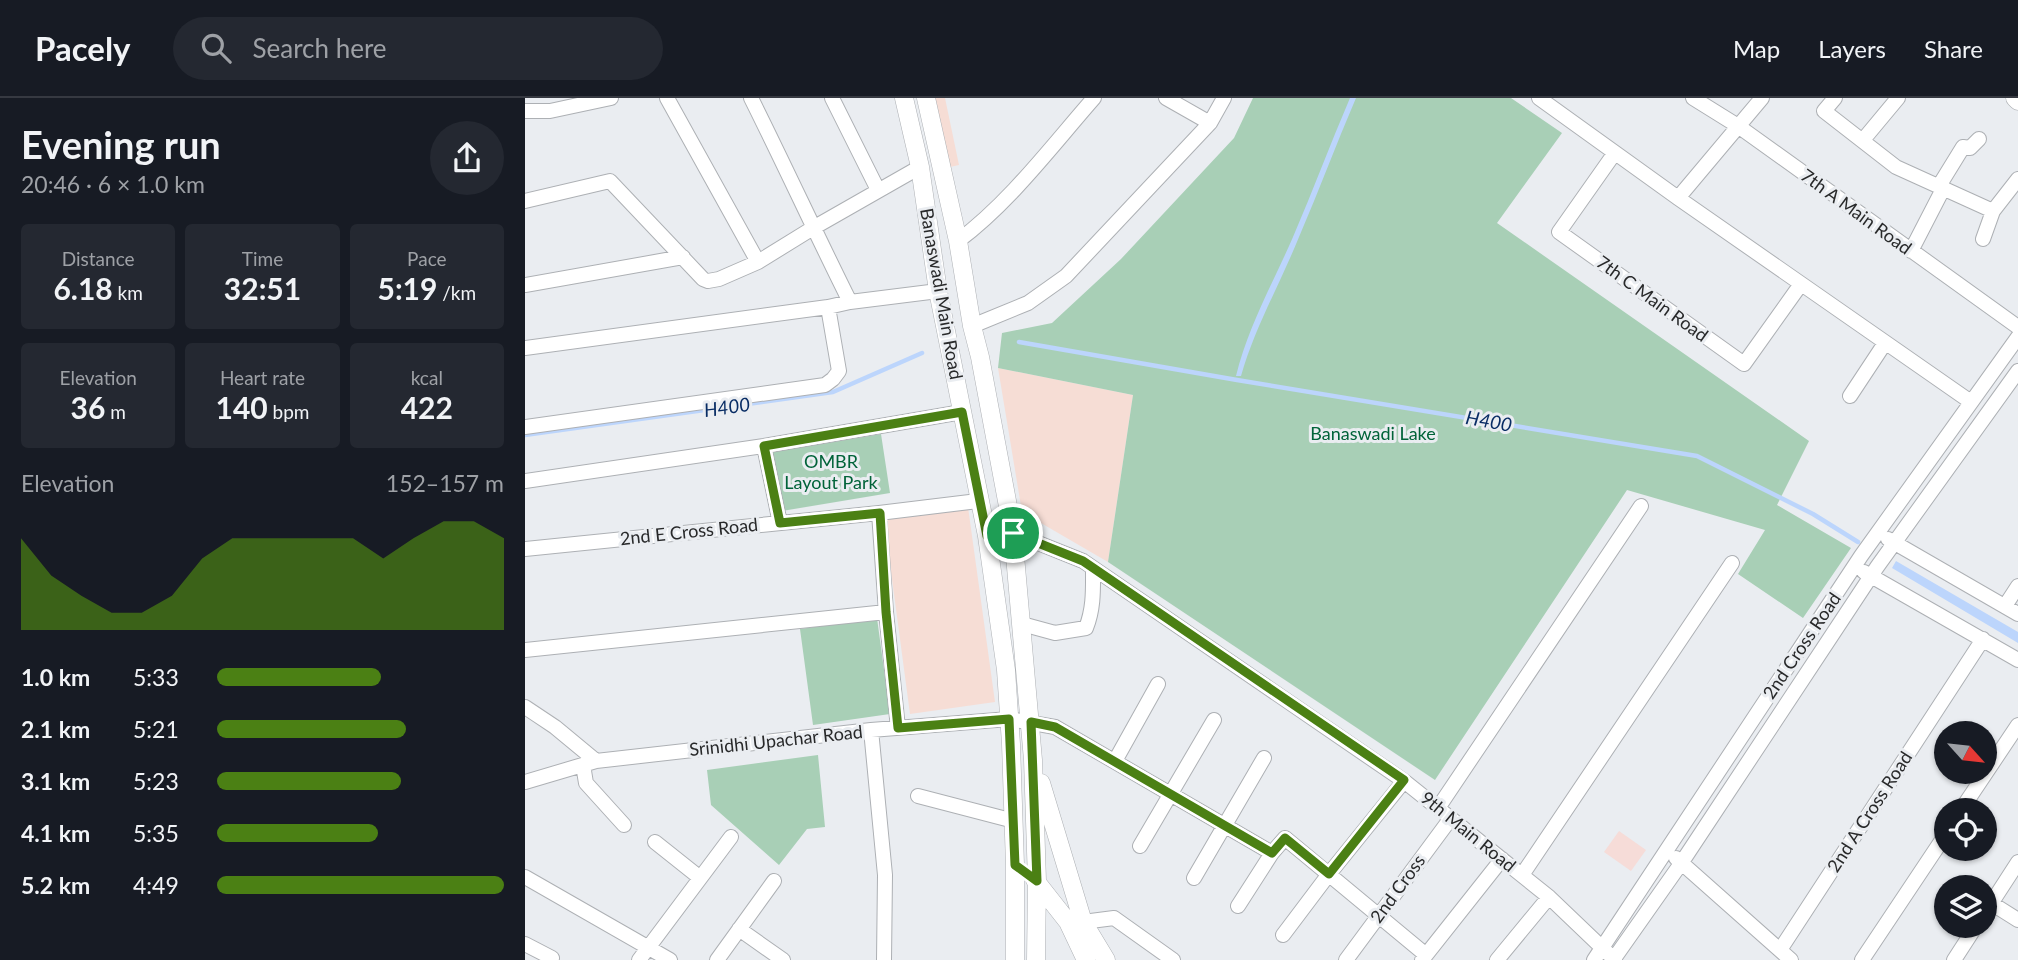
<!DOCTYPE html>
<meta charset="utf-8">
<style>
body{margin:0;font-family:Lato,sans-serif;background:#242831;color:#f1f3f6;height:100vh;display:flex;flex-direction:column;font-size:26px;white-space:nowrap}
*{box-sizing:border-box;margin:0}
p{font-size:23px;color:#9ea1a6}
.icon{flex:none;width:38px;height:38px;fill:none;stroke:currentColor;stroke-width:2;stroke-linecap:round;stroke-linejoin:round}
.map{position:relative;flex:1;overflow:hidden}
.side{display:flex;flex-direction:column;background:#171b24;width:525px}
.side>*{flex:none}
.needle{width:46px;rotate:117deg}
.tools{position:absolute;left:1409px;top:623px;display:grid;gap:14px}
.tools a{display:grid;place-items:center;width:63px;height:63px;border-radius:50%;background:#171b24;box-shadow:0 2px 5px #0004;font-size:35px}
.pin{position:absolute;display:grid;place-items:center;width:60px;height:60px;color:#fff;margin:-30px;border:4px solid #fff;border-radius:50%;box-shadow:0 2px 7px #0007}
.round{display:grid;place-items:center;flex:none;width:74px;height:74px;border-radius:37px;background:#242831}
.head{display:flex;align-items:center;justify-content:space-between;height:119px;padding:0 21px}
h1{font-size:38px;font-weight:700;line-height:52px}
.metrics{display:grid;grid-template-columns:repeat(3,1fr);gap:10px;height:119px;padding:7px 21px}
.metrics div{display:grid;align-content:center;border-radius:7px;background:#242831;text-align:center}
.metrics b{font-size:30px;font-weight:700}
.metrics small{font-size:19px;font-weight:400}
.metrics p{font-size:19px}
.chart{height:196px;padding:14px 21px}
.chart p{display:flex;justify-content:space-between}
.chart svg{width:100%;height:126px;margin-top:7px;fill:#4b8014;opacity:.7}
ul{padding:0 21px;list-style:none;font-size:23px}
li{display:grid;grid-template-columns:112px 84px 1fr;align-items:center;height:52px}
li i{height:18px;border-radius:9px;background:#4b8014}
header{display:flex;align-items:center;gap:42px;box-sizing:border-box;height:98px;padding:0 35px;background:#171b24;border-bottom:2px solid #363941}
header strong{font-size:33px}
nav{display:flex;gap:38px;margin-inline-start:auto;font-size:24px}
.search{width:490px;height:63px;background:#242831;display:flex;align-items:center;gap:18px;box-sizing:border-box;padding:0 24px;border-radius:38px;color:#9ea1a6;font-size:26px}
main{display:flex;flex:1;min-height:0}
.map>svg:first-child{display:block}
.commercial{fill:#f6ddd5}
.medical{fill:#f6dcd8}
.green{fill:#a8cfb6}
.water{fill:#bcd5fc}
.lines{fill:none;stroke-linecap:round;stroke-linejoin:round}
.stream{stroke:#bcd5fc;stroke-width:4.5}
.minor-casing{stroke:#adb0b4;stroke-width:16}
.major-casing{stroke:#adb0b4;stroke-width:19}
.minor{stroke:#fff;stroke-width:14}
.major{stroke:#fff;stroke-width:18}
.route-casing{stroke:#fff;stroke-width:14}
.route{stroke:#4b8014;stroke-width:9}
.labels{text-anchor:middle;stroke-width:6;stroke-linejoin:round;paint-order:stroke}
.street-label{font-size:18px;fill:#28292a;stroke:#eaedf1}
.park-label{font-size:18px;fill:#016339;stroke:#eaedf1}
.water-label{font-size:19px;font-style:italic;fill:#082c64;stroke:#eaedf1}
</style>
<header>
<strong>Pacely</strong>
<div class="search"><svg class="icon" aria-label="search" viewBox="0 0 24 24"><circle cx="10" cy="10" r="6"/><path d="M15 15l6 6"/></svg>Search here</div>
<nav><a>Map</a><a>Layers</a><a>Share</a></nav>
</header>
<main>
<section class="side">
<div class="head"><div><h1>Evening run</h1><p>20:46 · 6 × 1.0 km</p></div><a class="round"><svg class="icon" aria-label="share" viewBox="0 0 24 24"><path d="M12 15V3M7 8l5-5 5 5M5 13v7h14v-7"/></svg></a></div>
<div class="metrics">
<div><p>Distance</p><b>6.18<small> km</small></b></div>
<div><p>Time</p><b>32:51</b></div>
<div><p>Pace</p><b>5:19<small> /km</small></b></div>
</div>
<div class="metrics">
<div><p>Elevation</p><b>36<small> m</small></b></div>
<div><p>Heart rate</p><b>140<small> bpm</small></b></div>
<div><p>kcal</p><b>422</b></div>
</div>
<div class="chart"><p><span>Elevation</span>152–157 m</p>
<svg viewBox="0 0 160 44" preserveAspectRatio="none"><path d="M0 44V12L10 25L20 32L30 38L40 38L50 32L60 19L70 12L80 12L90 12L100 12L110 12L120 19L130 12L140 6L150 6L160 12V44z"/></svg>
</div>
<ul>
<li><b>1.0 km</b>5:33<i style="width:57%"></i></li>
<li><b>2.1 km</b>5:21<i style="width:66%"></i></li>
<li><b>3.1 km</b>5:23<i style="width:64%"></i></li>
<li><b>4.1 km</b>5:35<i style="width:56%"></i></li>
<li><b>5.2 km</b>4:49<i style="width:100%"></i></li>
</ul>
</section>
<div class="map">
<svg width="1493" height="862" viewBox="0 0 1493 862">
<rect width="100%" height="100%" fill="#eaedf1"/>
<!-- commercial -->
<path class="commercial" d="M 410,0 L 420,0 L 434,67 L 425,69 Z
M 473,270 L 608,297 L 583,464 L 497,414 Z
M 443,409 L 470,604 L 385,616 L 359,421 Z"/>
<!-- medical -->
<path class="medical" d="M 1094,733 L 1121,752 L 1106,773 L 1079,754 Z"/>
<!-- green -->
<path class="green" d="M 728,0 L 986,0 L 1037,35 L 972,125 L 1284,343 L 1252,407 L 1326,450 L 1278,520 L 1213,476 L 1240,432 L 1102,392 L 910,682 L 583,464 L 608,297 L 473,270 L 477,235 L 527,225 L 596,161 L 709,40 Z
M 356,336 L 365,395 L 257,413 L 247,354 Z
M 352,520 L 365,616 L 288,627 L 275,531 Z
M 293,657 L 300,729 L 282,731 L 254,767 L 186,707 L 182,672 Z"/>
<!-- water -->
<path class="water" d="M 825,0 L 831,0 C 811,46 794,93 774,139 C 755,186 730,229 716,278 L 711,278 C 723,229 748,185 768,139 C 788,93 805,46 825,0 Z
M 1371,463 L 1493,534 L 1493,545 L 1367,470 Z"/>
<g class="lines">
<!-- stream -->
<path class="stream" d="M 494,244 L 712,282 L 1172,358 L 1288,416 L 1333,444
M 0,337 L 308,294 L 397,255"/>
<!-- minor casing -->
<g class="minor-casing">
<path id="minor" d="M 142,0 L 233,164
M 226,0 C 260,68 291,136 325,204
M 307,0 L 353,92
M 641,0 L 685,25
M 1014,0 L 1153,100 L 1446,304
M 1168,0 L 1213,28 L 1493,229
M 1310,0 L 1299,13 L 1371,69 L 1468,113
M 0,13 L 25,13 L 86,0
M 1338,42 L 1373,0
M 1089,56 L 1034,134 L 1219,266 L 1276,186
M 1414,88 L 1438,49 L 1445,50 L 1454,41
M 1153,100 L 1237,0
M 0,103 L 85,83 L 178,181 L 183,183 L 194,181 L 233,164 L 288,130 L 395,69
M 1458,141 L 1468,113 L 1493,81
M 433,143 C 485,104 526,49 569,0
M 1386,153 L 1418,91
M 0,187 L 158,159
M 447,228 L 503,205 L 541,178 L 685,25 L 699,0
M 0,250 L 303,209 L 325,204 L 413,193
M 1325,298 L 1360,245
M 0,329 L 300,287 L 308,281 L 314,273 L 303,209
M 239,348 L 255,425
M 0,383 L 239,348 L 437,314
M 354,415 L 361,514 L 373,630
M 462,438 L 488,435 L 558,463 L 879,683 L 1024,799 L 1090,862
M 1363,441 L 1493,516
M 0,451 L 354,415 L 453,403
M 1339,474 L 1493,562
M 1480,508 L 1493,488
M 497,526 L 530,535 L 561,530 C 569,510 568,491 568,470
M 0,552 L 361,514
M 0,609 L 30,629 L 71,663
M 346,632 L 360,777 L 359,862
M 590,663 L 633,586
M 58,667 L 61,685 L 99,727
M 0,684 L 71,663 L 346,632 L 484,621 L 530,629 L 747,755
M 393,698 L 489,723
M 913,710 L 1116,408
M 1436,712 L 1493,627
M 130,744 L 174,779
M 615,748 L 689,622
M 1151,760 L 1266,862
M 997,777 L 1207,465
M 0,779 L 145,862
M 669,780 L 739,660
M 1466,805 L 1493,822
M 713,808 L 747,755 L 760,740 L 901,857
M 1460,815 L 1493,764
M 558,824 L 589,820 L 648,862
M 214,831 L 258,862
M 758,837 L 804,776 L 879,683
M 0,846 L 27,860
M 1255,852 L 1458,541
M 114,862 L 206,739
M 192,862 L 249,783
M 821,862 L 926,720
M 897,862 L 977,761
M 972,862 L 1024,799
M 1069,862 L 1336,458 L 1493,239
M 1088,862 L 1157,764 L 1352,469 L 1493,273
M 1337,862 L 1421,736
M 1429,862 L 1451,828"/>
</g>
<!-- major casing -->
<g class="major-casing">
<path id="major" d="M 379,0 L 395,69 L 413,193 L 462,438 L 481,572 L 486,646 L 490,767 L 490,862
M 401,0 L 433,143 L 447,228 L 455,259 L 488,435 L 508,662 L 512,783 L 511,862
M 1490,0 L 1493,3
M 516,685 L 558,824 L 581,862
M 510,782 L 543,824 L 561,862"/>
</g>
<!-- minor -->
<use href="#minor" class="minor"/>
<!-- major -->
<use href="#major" class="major"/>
</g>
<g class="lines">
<!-- route casing -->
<g class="route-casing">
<path id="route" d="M 437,314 L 462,438 L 488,435 L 558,463 L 879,682 L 804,776 L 760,740 L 747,755 L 530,629 L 506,624 L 512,783 L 490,767 L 484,621 L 373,630 L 361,514 L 355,415 L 255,425 L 239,348 Z"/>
</g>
<!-- route -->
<use href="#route" class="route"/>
</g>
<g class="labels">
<!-- street labels -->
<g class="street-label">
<text transform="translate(1331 114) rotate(36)" y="6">7th A Main Road</text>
<text transform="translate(416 196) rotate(80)" y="6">Banaswadi Main Road</text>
<text transform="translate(1127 201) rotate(36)" y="6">7th C Main Road</text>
<text transform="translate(164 434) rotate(-6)" y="6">2nd E Cross Road</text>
<text transform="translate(1277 548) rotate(-56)" y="6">2nd Cross Road</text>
<text transform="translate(251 643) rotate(-6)" y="6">Srinidhi Upachar Road</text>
<text transform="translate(1345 714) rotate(-57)" y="6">2nd A Cross Road</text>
<text transform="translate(943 734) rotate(39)" y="6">9th Main Road</text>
<text transform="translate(873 791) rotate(-54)" y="6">2nd Cross</text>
</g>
<!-- park labels -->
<g class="park-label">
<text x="848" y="342">Banaswadi Lake</text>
<text x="306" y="370">OMBR<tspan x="306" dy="21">Layout Park</tspan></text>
</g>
<!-- water labels -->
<g class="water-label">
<text transform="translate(202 309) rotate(-8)" y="7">H400</text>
<text transform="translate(964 323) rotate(10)" y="7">H400</text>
</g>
</g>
</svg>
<div class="tools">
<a><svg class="needle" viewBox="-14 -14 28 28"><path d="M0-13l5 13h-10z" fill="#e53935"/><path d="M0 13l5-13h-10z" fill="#9ea1a6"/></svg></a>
<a><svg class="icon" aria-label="locate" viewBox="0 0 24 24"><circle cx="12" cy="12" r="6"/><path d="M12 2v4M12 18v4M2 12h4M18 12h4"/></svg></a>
<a><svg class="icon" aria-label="layers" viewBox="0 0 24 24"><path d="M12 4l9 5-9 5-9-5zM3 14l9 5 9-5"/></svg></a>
</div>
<div class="pin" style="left:488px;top:435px;background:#1e9e55"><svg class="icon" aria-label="arrive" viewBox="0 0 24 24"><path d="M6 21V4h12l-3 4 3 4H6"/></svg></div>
</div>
</main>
